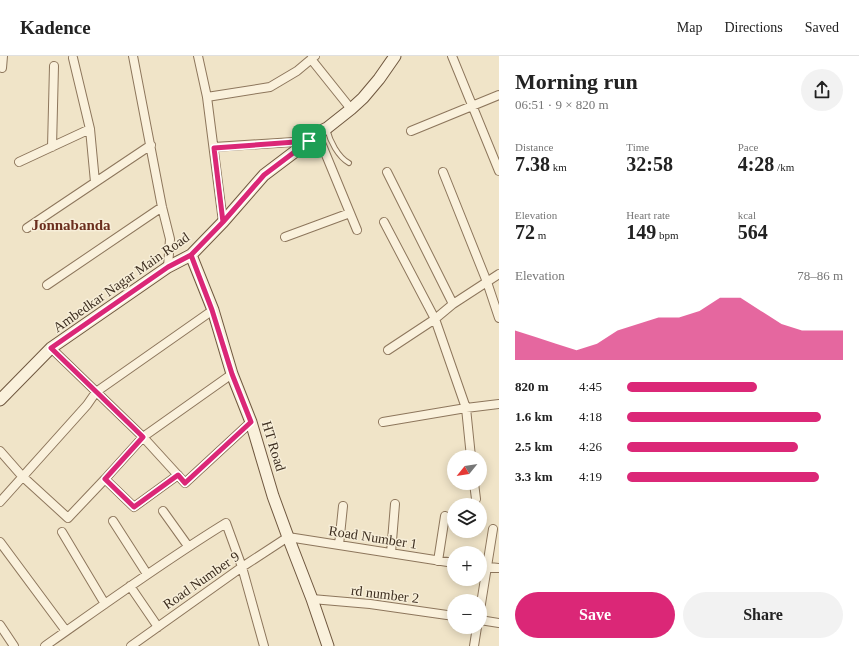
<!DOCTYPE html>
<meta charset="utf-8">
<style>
body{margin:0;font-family:"Times New Roman",serif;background:#f2f2f2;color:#222;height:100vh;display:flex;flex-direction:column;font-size:15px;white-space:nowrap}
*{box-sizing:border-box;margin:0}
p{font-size:13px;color:#767676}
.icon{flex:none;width:22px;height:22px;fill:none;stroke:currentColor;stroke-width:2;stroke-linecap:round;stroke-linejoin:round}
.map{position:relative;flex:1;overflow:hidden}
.details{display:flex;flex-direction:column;background:#fff;width:360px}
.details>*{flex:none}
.needle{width:26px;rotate:240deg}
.tools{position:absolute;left:447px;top:394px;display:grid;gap:8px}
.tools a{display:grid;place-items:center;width:40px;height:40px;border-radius:50%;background:#fff;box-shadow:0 2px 10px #0003;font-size:20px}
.pin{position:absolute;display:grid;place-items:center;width:34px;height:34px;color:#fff;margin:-17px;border-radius:8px;box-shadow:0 2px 6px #0006}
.round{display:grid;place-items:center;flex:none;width:42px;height:42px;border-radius:21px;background:#f2f2f2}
.summary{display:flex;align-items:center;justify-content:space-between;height:68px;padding:0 16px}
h1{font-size:22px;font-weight:700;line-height:30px}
.figures{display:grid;grid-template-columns:repeat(3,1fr);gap:6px;height:68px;padding:4px 16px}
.figures div{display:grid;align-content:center}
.figures b{font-size:20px;font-weight:700}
.figures small{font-size:11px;font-weight:400}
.figures p{font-size:11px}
.chart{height:112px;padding:8px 16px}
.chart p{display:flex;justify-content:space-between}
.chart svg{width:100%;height:72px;margin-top:4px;fill:#db2777;opacity:.7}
.button{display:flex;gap:8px;margin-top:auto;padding:8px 16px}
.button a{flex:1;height:46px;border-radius:24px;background:#db2777;color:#fff;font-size:16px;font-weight:700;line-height:46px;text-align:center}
.button a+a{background:#f2f2f2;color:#222}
ul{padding:0 16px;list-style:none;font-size:13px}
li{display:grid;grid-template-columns:64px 48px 1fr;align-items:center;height:30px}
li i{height:10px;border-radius:5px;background:#db2777}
header{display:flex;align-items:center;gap:24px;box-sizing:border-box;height:56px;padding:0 20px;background:#fff;border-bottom:1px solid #e0e0e0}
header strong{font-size:19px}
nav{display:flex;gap:22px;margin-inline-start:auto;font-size:14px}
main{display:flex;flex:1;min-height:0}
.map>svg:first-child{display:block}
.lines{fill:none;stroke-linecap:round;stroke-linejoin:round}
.lane-casing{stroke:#8d765c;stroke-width:6}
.street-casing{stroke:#8d765c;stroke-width:10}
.secondary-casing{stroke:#6f573f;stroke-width:13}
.lane{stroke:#faf1dc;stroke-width:4}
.street{stroke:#faf1dc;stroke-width:8}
.secondary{stroke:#faf1dc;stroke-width:11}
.route-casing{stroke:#fff;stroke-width:8}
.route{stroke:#db2777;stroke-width:5}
.labels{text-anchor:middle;stroke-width:3;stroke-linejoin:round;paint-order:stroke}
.street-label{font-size:14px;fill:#3d2e20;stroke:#f7eed8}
.neighbourhood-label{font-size:15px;font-weight:bold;fill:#6b2e1e;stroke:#f7eed8}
</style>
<header>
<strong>Kadence</strong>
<nav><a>Map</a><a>Directions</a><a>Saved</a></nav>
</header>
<main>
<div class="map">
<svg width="499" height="590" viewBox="0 0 499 590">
<rect width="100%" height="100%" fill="#f0e4c8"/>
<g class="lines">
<!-- lane casing -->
<g class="lane-casing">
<path id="lane" d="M 327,73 C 330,85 338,101 349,107"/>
</g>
<!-- street casing -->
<g class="street-casing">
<path id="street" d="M 133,0 L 162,151 L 170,183 L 168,211
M 198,0 L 207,41 L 223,166
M 452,0 L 499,115
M 73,2 L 90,73 L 95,126
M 311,3 L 351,53
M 2,12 L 3,0
M 207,41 L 270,31 L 297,15 L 315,0
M 411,75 L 499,39
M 317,77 L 357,174
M 52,91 L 54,10
M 214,91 L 309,85
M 19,106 L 90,73
M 387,116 L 453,248
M 443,116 L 487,226 L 499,262
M 384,166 L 435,263 L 466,352 L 471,401
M 27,172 L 151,89
M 285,181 L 350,157
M 47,229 L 162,151
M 51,292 L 143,381 L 185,427 L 251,366
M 388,294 L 435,263 L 453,248 L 499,218
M 383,366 L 466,352 L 499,348
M 0,395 L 22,420 L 68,462 L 105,423 L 143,381 L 232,318
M 105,423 L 134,451 L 178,419
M 474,427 L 476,443
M 0,446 L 87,349 L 96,336 L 213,254
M 163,455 L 188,490
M 113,465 L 147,518
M 62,476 L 105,548
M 0,486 L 66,575
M 339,489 L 343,450
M 391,497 L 395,448
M 438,505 L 445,460
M 480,510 L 499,512
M 130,530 L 158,571
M 312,543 L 370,548 L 454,560
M 480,554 L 493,473
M 480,564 L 499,567
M 0,569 L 14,590
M 45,590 C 105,548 164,505 226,467 L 242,511 L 264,590
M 131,590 L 242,511 L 288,481 L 454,507
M 474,590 L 477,571"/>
</g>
<!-- secondary casing -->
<g class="secondary-casing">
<path id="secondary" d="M 191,199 L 213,254 L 232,318 L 251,366 L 273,440 L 288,481 L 312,543 L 328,590
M 0,344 L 51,292 L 168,211 L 191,199 L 223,166 L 264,119 L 309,85 L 317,77 L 327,72 L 351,53 L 363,42 L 379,23 L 395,0"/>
</g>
<!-- lane -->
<use href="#lane" class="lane"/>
<!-- street -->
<use href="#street" class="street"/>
<!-- secondary -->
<use href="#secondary" class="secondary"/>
</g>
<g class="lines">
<!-- route casing -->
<g class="route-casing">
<path id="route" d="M 309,85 L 264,119 L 223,166 L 191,199 L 168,211 L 51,292 L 143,381 L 105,423 L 134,451 L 178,419 L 185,427 L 251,366 L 232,318 L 212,254 L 191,199 L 223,166 L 214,92 L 309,85"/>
</g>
<!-- route -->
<use href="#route" class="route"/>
</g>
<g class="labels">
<!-- street labels -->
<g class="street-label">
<text transform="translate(121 226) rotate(-35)" y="5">Ambedkar Nagar Main Road</text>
<text transform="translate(274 390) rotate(73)" y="5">HT Road</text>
<text transform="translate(373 481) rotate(9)" y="5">Road Number 1</text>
<text transform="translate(201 524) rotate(-35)" y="5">Road Number 9</text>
<text transform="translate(385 538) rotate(7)" y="5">rd number 2</text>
</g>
<!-- neighbourhood labels -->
<g class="neighbourhood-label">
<text x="71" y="174">Jonnabanda</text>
</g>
</g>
</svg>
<div class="tools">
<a><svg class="needle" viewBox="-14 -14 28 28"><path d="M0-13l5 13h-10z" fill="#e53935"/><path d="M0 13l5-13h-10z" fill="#767676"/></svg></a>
<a><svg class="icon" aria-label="layers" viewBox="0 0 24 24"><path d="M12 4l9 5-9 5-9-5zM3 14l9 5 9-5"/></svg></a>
<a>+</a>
<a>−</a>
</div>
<div class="pin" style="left:309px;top:85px;background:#1e9e55"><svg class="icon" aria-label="arrive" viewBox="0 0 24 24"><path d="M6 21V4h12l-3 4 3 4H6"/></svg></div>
</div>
<section class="details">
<div class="summary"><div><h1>Morning run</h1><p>06:51 · 9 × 820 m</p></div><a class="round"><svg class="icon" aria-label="share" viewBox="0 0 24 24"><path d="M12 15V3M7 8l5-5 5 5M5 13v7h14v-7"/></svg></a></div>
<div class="figures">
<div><p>Distance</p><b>7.38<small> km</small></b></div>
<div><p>Time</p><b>32:58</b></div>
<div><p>Pace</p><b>4:28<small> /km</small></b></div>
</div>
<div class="figures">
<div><p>Elevation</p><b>72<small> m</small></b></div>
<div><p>Heart rate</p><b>149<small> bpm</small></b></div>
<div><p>kcal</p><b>564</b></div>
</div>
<div class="chart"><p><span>Elevation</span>78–86 m</p>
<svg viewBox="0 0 160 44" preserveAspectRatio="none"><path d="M0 44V26L10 30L20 34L30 38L40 34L50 26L60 22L70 18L80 18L90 14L100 6L110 6L120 14L130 22L140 26L150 26L160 26V44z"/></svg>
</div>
<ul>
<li><b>820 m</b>4:45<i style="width:60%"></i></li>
<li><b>1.6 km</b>4:18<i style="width:90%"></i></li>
<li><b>2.5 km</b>4:26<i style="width:79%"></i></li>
<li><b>3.3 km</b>4:19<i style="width:89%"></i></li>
</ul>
<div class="button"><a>Save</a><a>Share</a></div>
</section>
</main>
